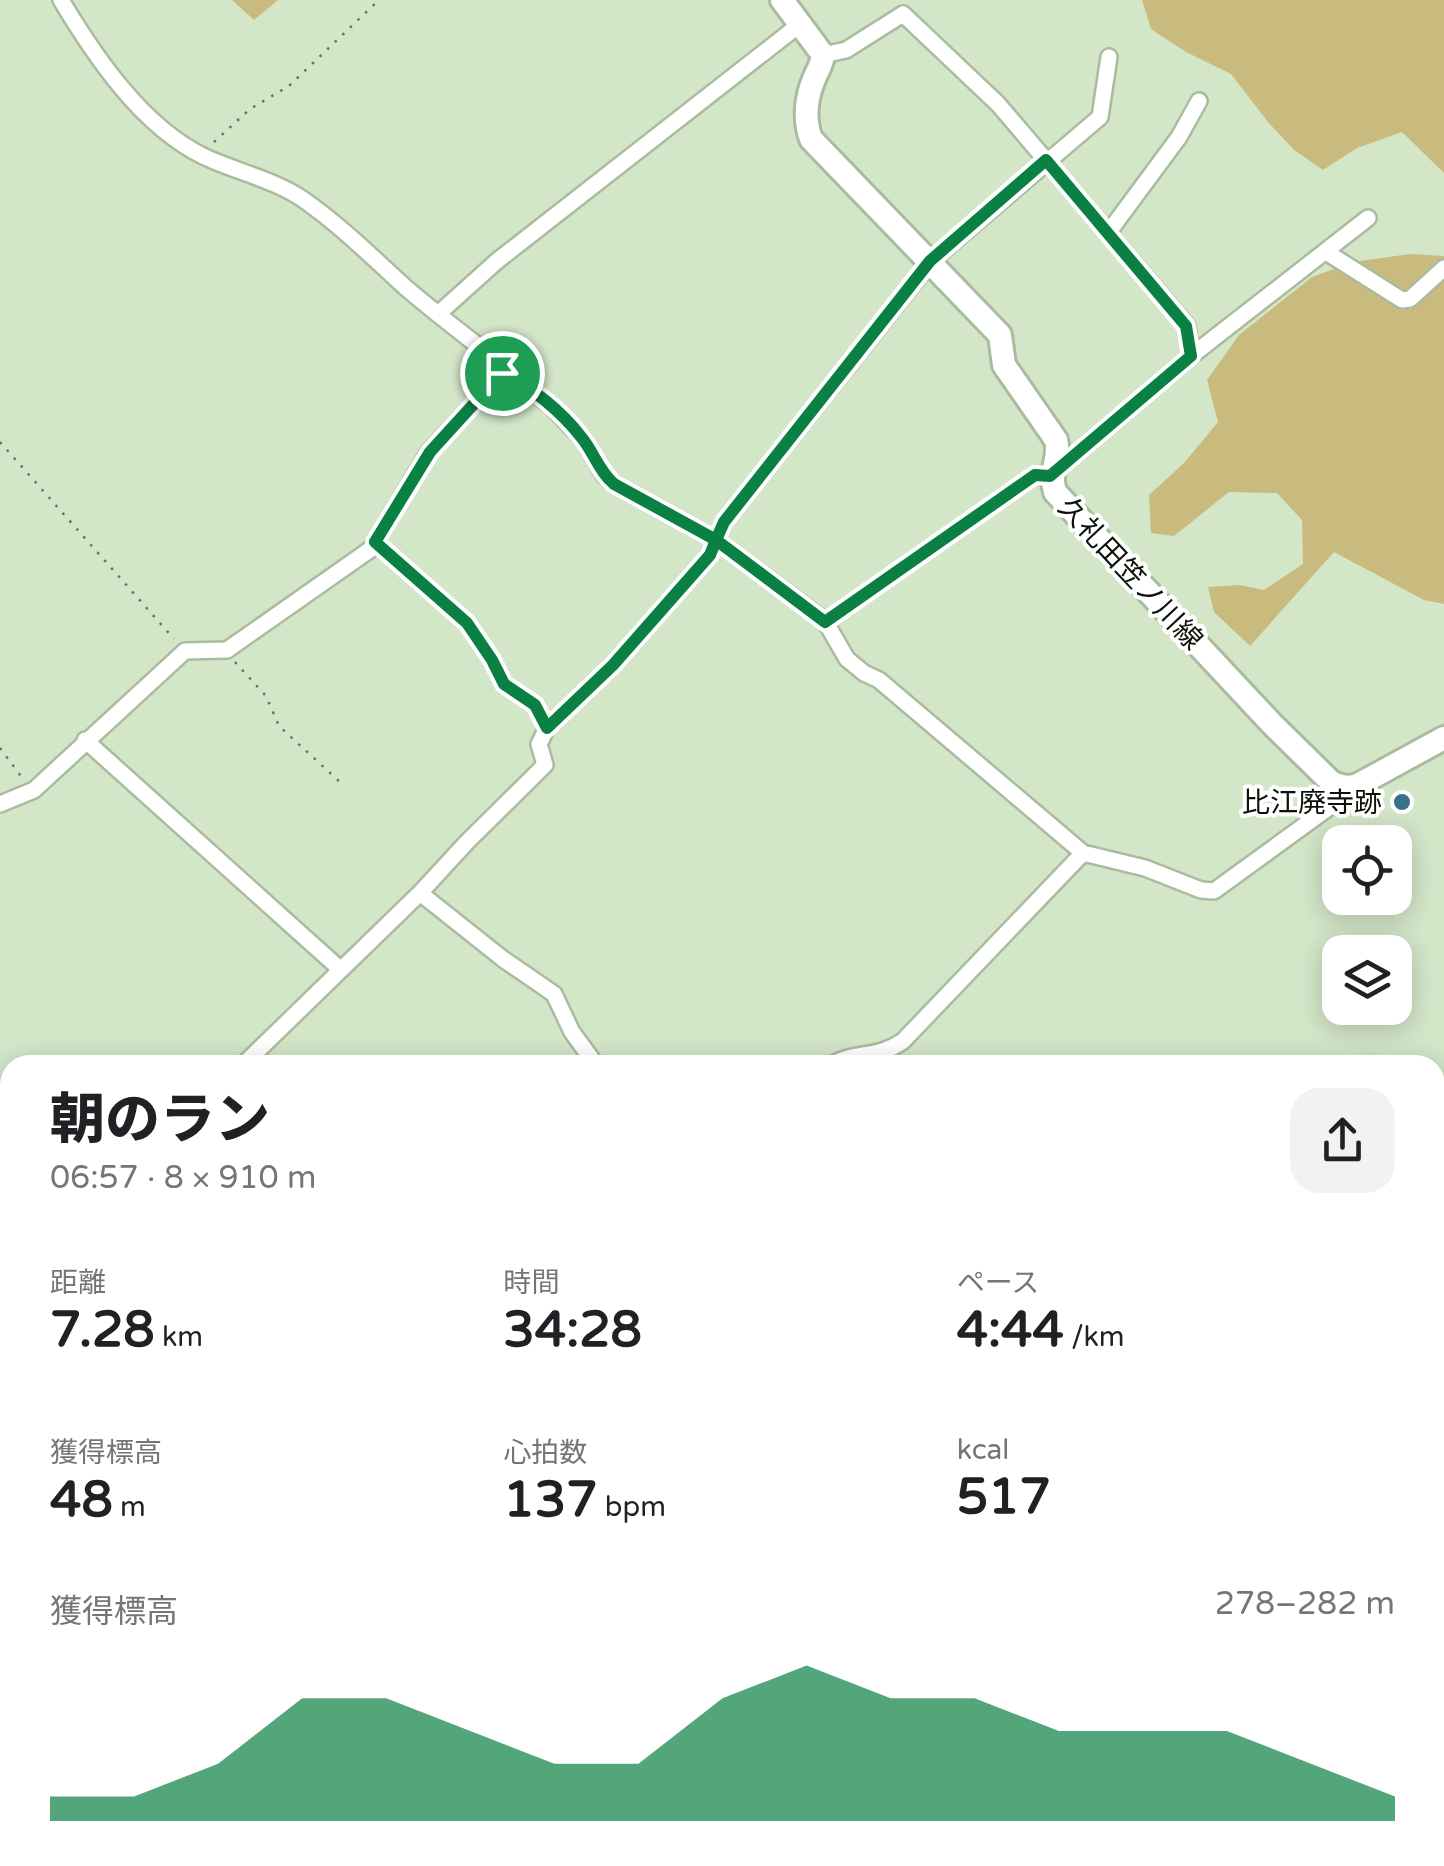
<!DOCTYPE html>
<html lang="ja">
<meta charset="utf-8">
<style>
body{margin:0;font-family:"Varela Round","Noto Sans JP",sans-serif;background:#f2f2f2;color:#202124;height:100vh;display:flex;flex-direction:column;font-size:38px;white-space:nowrap}
*{box-sizing:border-box;margin:0}
p{font-size:32px;color:#757577}
.icon{flex:none;width:55px;height:55px;fill:none;stroke:currentColor;stroke-width:2;stroke-linecap:round;stroke-linejoin:round}
.map{position:relative;flex:1;overflow:hidden}
.sheet{position:absolute;left:0px;top:1055px;width:1445px;height:812px;display:flex;flex-direction:column;background:#fff;border-radius:30px 30px 0 0;box-shadow:0 5px 25px #0003}
.sheet>*{flex:none}
.tools{position:absolute;left:1322px;top:825px;display:grid;gap:20px}
.tools a{display:grid;place-items:center;width:90px;height:90px;border-radius:20px;background:#fff;box-shadow:0 5px 25px #0003;font-size:50px}
.pin{position:absolute;display:grid;place-items:center;width:85px;height:85px;color:#fff;margin:-42px;border:5px solid #fff;border-radius:50%;box-shadow:0 2px 10px #0007}
.round{display:grid;place-items:center;flex:none;width:105px;height:105px;border-radius:30px;background:#f2f2f2}
.summary{display:flex;align-items:center;justify-content:space-between;height:170px;padding:0 50px}
h1{font-size:55px;font-weight:800;line-height:75px}
.figures{display:grid;grid-template-columns:repeat(3,1fr);gap:15px;height:170px;padding:10px 50px}
.figures div{display:grid;align-content:center}
.figures b{font-size:50px;font-weight:800}
.figures small{font-size:28px;font-weight:400}
.figures p{font-size:28px}
.chart{height:280px;padding:20px 50px}
.chart p{display:flex;justify-content:space-between}
.chart svg{width:100%;height:180px;margin-top:10px;fill:#0b8043;opacity:.7}
.map>svg:first-child{display:block}
.green{fill:#c9bb7e}
.water{fill:#509c85}
.lines{fill:none;stroke-linecap:round;stroke-linejoin:round}
.stream{stroke:#509c85;stroke-width:5}
.street-casing{stroke:#a9bc9f;stroke-width:20}
.secondary-casing{stroke:#a9bc9f;stroke-width:28}
.path{stroke:#687461;stroke-width:2.5;stroke-dasharray:2.5 8;stroke-linecap:butt}
.street{stroke:#fff;stroke-width:15}
.secondary{stroke:#fff;stroke-width:22}
.route-casing{stroke:#fff;stroke-width:20}
.route{stroke:#0b8043;stroke-width:12}
.poi-dot{fill:#367189;stroke:#fff;stroke-width:4}
.labels{text-anchor:middle;stroke-width:8;stroke-linejoin:round;paint-order:stroke}
.street-label{font-size:28px;fill:#0c1208;stroke:#fff}
.poi-label{font-size:28px;fill:#0c1208;stroke:#fff;text-anchor:end}
</style>
<div class="map">
<svg width="1444" height="1866" viewBox="0 0 1444 1866">
<rect width="100%" height="100%" fill="#d3e6c8"/>
<!-- green -->
<path class="green" d="M 232,0 L 278,0 L 254,20 Z
M 1142,0 L 1444,0 L 1444,173 L 1402,132 L 1357,148 L 1323,170 L 1294,150 L 1268,122 L 1231,74 L 1186,52 L 1151,29 Z
M 1410,254 L 1444,256 L 1444,604 L 1424,600 L 1334,552 L 1250,646 L 1214,612 L 1208,587 L 1240,585 L 1264,590 L 1303,564 L 1302,520 L 1277,493 L 1229,492 L 1174,536 L 1151,533 L 1149,495 L 1184,463 L 1218,422 L 1207,380 L 1239,335 L 1312,277 L 1353,262 Z"/>
<!-- water -->
<path class="water" d="M 1444,1114 L 1444,1322 L 1435,1328 L 1435,1119 Z
M 0,1763 L 10,1766 L 10,1827 L 0,1826 Z"/>
<g class="lines">
<!-- stream -->
<path class="stream" d="M 0,1178 L 10,1191"/>
<!-- street casing -->
<g class="street-casing">
<path id="street" d="M 61,0 C 95,57 142,126 203,156 C 234,171 272,179 301,198 C 339,224 371,256 405,287 C 434,312 464,335 494,358 L 502,373 L 520,382 L 551,406 L 584,440 L 604,475 L 614,484 L 716,540 L 825,621 L 847,659 L 864,673 L 879,680 L 1083,853 L 1145,868 L 1201,890 L 1214,891 L 1338,801 L 1345,787
M 823,55 L 846,50 L 903,14 L 998,104 L 1187,326 L 1191,356
M 1108,233 L 1179,137 L 1199,101
M 1326,252 L 1402,300 L 1410,299 L 1444,268
M 438,314 L 497,261 L 799,25
M 1054,473 L 1191,356 L 1368,218
M 85,740 L 341,970
M 0,804 L 34,790 L 185,651 L 227,650 L 371,549 L 429,452 L 502,373
M 420,893 L 503,959 L 554,994 L 572,1032 L 596,1065
M 243,1065 L 420,893 L 467,842 L 545,765 L 539,744 L 547,728 L 613,665 L 710,555 L 724,522 L 931,261 L 1100,117 L 1109,57
M 831,1065 C 855,1051 877,1059 903,1041 L 1083,853
M 1435,1093 L 1444,1087
M 0,1192 L 10,1205
M 0,1313 L 10,1305
M 673,1858 L 685,1866
M 1300,1858 L 1309,1866
M 512,1866 L 541,1858"/>
</g>
<!-- secondary casing -->
<g class="secondary-casing">
<path id="secondary" d="M 782,0 L 823,55 C 822,65 818,69 814,79 C 806,98 804,120 811,139 L 1000,335 L 1004,365 L 1056,440 C 1061,462 1048,468 1055,492 L 1272,724 L 1332,783 L 1345,787 L 1356,786 L 1444,738
M 1435,1490 L 1444,1483
M 1085,1866 L 1091,1858"/>
</g>
<!-- path -->
<path class="path" d="M 214,142 L 250,109 L 289,86 L 379,0
M 0,442 L 174,639
M 387,553 L 467,623 L 493,660 L 503,683 L 535,705 L 538,711
M 840,611 L 1030,478
M 235,662 L 266,696 L 279,726 L 341,783
M 0,748 L 23,779
M 0,1662 L 10,1663"/>
<!-- street -->
<use href="#street" class="street"/>
<!-- secondary -->
<use href="#secondary" class="secondary"/>
</g>
<g class="lines">
<!-- route casing -->
<g class="route-casing">
<path id="route" d="M 502,373 L 430,452 L 375,542 L 467,623 L 492,660 L 504,684 L 535,705 L 547,728 L 613,665 L 710,555 L 716,540 L 825,622 L 1035,475 L 1050,476 L 1191,356 L 1186,326 L 1046,160 L 930,261 L 724,522 L 716,540 L 614,484 C 599,471 594,453 582,438 C 562,412 532,387 502,373"/>
</g>
<!-- route -->
<use href="#route" class="route"/>
</g>
<!-- markers -->
<circle class="poi-dot" cx="1402" cy="802" r="10"/>
<g class="labels">
<!-- street labels -->
<g class="street-label">
<text transform="translate(1131 573) rotate(47)" y="10">久礼田笠ノ川線</text>
</g>
<!-- poi labels -->
<g class="poi-label">
<text x="1382" y="812">比江廃寺跡</text>
</g>
</g>
</svg>
<div class="tools">
<a><svg class="icon" aria-label="locate" viewBox="0 0 24 24"><circle cx="12" cy="12" r="6"/><path d="M12 2v4M12 18v4M2 12h4M18 12h4"/></svg></a>
<a><svg class="icon" aria-label="layers" viewBox="0 0 24 24"><path d="M12 4l9 5-9 5-9-5zM3 14l9 5 9-5"/></svg></a>
</div>
<div class="pin" style="left:502px;top:373px;background:#1e9e55"><svg class="icon" aria-label="arrive" viewBox="0 0 24 24"><path d="M6 21V4h12l-3 4 3 4H6"/></svg></div>
<section class="sheet">
<div class="summary"><div><h1>朝のラン</h1><p>06:57 · 8 × 910 m</p></div><a class="round"><svg class="icon" aria-label="share" viewBox="0 0 24 24"><path d="M12 15V3M7 8l5-5 5 5M5 13v7h14v-7"/></svg></a></div>
<div class="figures">
<div><p>距離</p><b>7.28<small> km</small></b></div>
<div><p>時間</p><b>34:28</b></div>
<div><p>ペース</p><b>4:44<small> /km</small></b></div>
</div>
<div class="figures">
<div><p>獲得標高</p><b>48<small> m</small></b></div>
<div><p>心拍数</p><b>137<small> bpm</small></b></div>
<div><p>kcal</p><b>517</b></div>
</div>
<div class="chart"><p><span>獲得標高</span>278–282 m</p>
<svg viewBox="0 0 160 44" preserveAspectRatio="none"><path d="M0 44V38L10 38L20 30L30 14L40 14L50 22L60 30L70 30L80 14L90 6L100 14L110 14L120 22L130 22L140 22L150 30L160 38V44z"/></svg>
</div>
</section>
</div>
